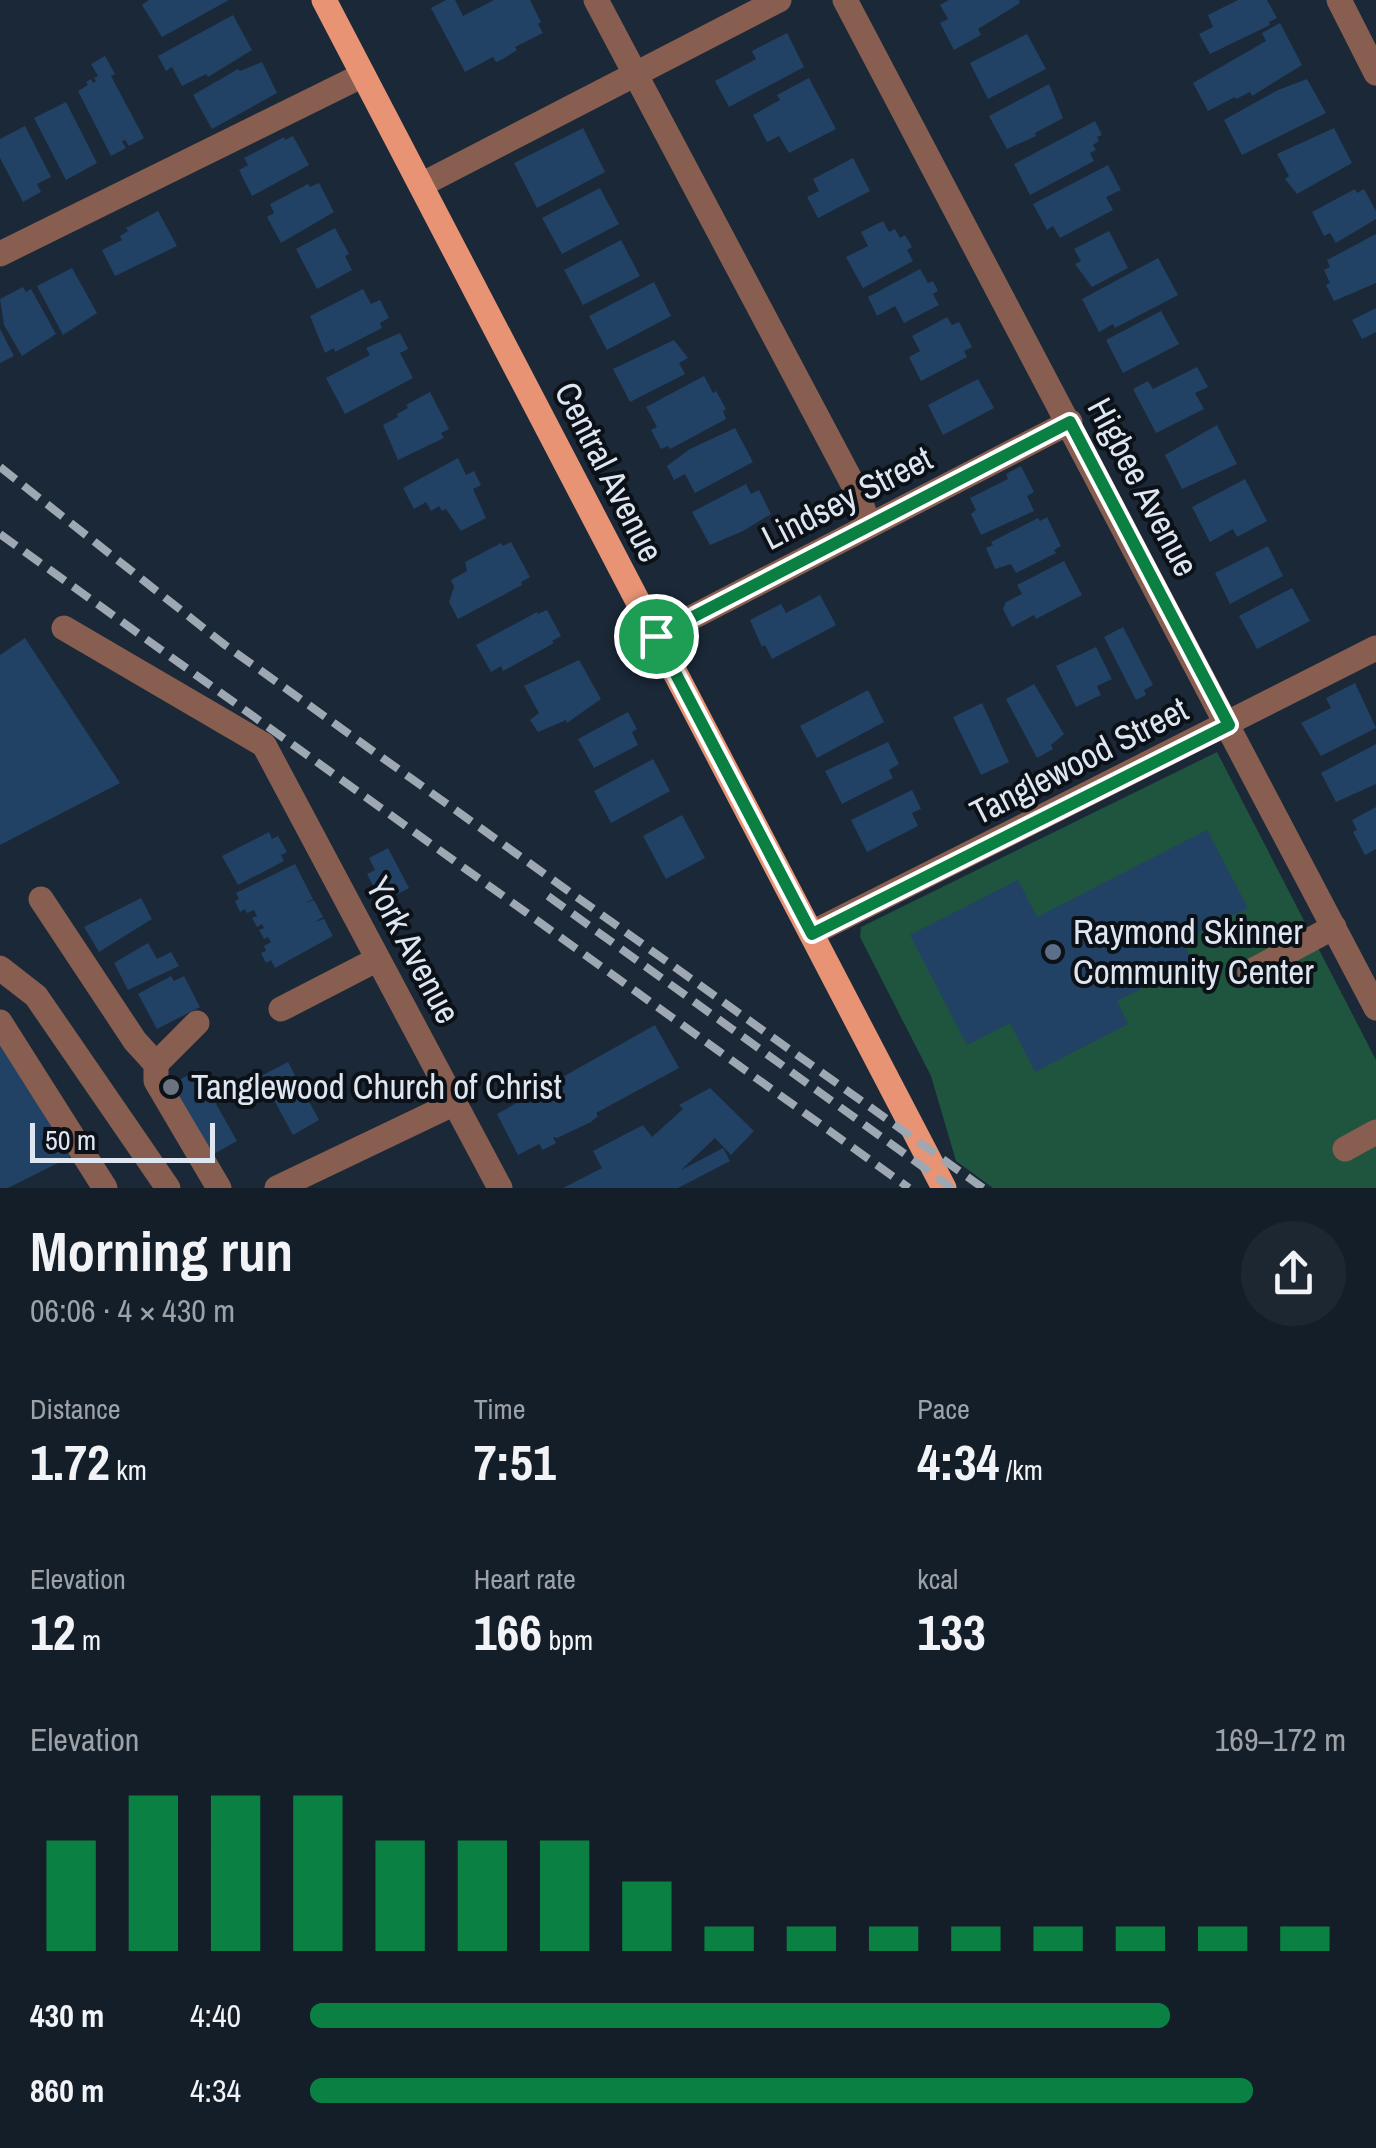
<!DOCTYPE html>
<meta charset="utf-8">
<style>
body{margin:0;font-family:"Archivo Narrow",sans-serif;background:#1d2731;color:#f1f3f6;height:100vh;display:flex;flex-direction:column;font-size:38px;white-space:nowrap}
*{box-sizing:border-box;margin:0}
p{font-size:32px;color:#9da2a8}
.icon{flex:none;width:55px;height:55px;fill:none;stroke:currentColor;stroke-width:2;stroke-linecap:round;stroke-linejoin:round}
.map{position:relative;height:1188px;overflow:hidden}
.sheet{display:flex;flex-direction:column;background:#141e29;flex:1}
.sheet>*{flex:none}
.scale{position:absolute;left:30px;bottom:25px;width:185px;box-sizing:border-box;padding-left:10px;border:5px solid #dee7f1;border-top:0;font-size:28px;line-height:35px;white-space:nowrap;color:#dee7f1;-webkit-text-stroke:8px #0b1117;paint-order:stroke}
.pin{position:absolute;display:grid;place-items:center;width:85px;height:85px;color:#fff;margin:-42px;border:5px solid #fff;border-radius:50%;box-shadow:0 2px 10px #0007}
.round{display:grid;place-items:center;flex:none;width:105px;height:105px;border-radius:52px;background:#1d2731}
.summary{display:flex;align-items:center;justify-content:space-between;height:170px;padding:0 30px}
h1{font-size:55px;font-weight:800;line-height:75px}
.metrics{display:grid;grid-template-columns:repeat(3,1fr);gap:15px;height:170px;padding:10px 30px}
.metrics div{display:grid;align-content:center}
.metrics b{font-size:50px;font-weight:800}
.metrics small{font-size:28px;font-weight:400}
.metrics p{font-size:28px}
.chart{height:280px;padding:20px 30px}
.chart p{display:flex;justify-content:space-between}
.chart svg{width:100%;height:180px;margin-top:10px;stroke:#0b8043;stroke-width:6}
ul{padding:0 30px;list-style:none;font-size:32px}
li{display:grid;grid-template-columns:160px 120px 1fr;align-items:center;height:75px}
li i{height:25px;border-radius:12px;background:#0b8043}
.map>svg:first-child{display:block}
.park{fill:#1f543f}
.building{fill:#214265}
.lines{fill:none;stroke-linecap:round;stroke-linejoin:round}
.minor{stroke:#875e4f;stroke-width:25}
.major{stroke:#e79374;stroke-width:25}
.rail{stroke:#9da8b3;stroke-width:8;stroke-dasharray:20 10;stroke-linecap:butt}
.route-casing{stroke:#fff;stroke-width:20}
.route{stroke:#0b8043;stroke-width:12}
.service-dot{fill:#5c6f8a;stroke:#0b1117;stroke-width:4}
.worship-dot{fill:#6b7280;stroke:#0b1117;stroke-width:4}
.labels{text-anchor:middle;stroke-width:8;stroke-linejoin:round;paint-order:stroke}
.street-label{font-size:35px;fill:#dee7f1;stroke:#0b1117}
.poi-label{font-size:35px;fill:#dee7f1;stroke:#0b1117;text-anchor:start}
</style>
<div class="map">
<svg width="1376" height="1188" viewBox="0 0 1376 1188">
<rect width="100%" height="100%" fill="#1b2837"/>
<!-- park -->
<path class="park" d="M 1217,752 L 1376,1060 L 1376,1188 L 993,1188 L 956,1161 L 931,1076 L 860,937 L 861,927 Z"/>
<!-- building -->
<path class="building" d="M 149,0 L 229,0 L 162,37 L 142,5 Z
M 446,0 L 455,0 L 463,16 L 494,0 L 530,0 L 541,22 L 538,24 L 543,33 L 515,47 L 517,50 L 503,59 L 496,62 L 493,57 L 465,72 L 431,8 Z
M 949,0 L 1019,0 L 1020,3 L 978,29 L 981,35 L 954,50 L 940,23 L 948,19 L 940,5 Z
M 1238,0 L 1267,0 L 1277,18 L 1269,22 L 1270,25 L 1210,54 L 1199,34 L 1213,27 L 1208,15 Z
M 233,15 L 252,50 L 208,77 L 206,74 L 182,86 L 172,67 L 166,71 L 158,56 Z
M 1280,23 L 1302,65 L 1252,96 L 1250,92 L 1236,99 L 1235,97 L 1208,111 L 1193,83 L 1266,41 L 1262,33 Z
M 787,33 L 804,67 L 729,107 L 715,81 L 756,59 L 752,51 Z
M 1027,34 L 1046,69 L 988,99 L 970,63 Z
M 105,56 L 115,74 L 111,76 L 144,138 L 129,146 L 125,140 L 122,141 L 126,148 L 111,156 L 78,91 L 88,85 L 86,82 L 91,79 L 93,83 L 96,81 L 94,78 L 98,76 L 91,64 Z
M 262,62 L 277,93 L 212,129 L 193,95 L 238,69 L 240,71 Z
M 809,78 L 836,129 L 789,153 L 779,136 L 767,142 L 753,115 L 780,100 L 777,95 Z
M 1307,79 L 1326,113 L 1242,155 L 1224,120 L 1278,90 Z
M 1049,84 L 1063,118 L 1035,133 L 1036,136 L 1007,149 L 989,116 Z
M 66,102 L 97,163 L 66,180 L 34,118 Z
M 1095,121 L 1102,135 L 1097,137 L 1099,141 L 1093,145 L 1096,150 L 1090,153 L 1094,161 L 1030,195 L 1014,164 Z
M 25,126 L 51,177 L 37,184 L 41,192 L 23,202 L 0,158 L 0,139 Z
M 583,128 L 605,172 L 537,208 L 514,163 Z
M 1334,128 L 1352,163 L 1297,194 L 1285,179 L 1289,176 L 1277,154 Z
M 293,136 L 309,165 L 252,196 L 239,170 L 248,165 L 244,158 L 284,137 L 285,140 Z
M 853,158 L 870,191 L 818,218 L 807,197 L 819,191 L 813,179 Z
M 1108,165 L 1121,190 L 1106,197 L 1113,210 L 1060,238 L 1053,226 L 1047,230 L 1033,204 Z
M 319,183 L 334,212 L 281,243 L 267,217 L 274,213 L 270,204 L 308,184 L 310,187 Z
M 600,188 L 619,224 L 562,254 L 542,218 Z
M 1355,189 L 1357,193 L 1364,189 L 1376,211 L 1376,219 L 1336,243 L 1330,233 L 1324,236 L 1312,212 Z
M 158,211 L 177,246 L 115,276 L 102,250 L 122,240 L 120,236 L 128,231 L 126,228 Z
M 883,221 L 889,232 L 895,229 L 900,238 L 905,235 L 912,247 L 907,250 L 913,261 L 863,288 L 846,257 L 868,246 L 861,232 Z
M 335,228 L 349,254 L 345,256 L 352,270 L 317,289 L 296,249 Z
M 1109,231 L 1128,268 L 1092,287 L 1075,264 L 1081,261 L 1074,249 Z
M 1376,234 L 1376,283 L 1334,301 L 1326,285 L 1330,283 L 1324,270 L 1330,267 L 1327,260 Z
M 621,240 L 640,276 L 583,305 L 564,270 Z
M 1158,258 L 1178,295 L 1115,328 L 1113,324 L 1099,332 L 1082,299 Z
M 72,268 L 97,313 L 63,335 L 37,286 Z
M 920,269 L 928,283 L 933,281 L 938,291 L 933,294 L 939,305 L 904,323 L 895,306 L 877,316 L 868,297 Z
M 654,282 L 671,316 L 607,350 L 589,316 Z
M 23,287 L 26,292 L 31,289 L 56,334 L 22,356 L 4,325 L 0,299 Z
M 363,289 L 371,304 L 380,300 L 389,318 L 380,323 L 382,328 L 335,352 L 334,348 L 325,353 L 310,316 Z
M 1376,308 L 1376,332 L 1362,339 L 1352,320 Z
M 1161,311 L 1179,344 L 1123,373 L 1106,340 Z
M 947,317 L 952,325 L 959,322 L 972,347 L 964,351 L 967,357 L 921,381 L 909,357 L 920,351 L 912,336 Z
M 0,329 L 14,356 L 0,363 Z
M 400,333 L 408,349 L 400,353 L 413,378 L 345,414 L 326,378 L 370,355 L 366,348 Z
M 674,340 L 688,358 L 679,363 L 685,374 L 630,402 L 613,369 Z
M 1197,367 L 1208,387 L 1195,393 L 1204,409 L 1156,433 L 1133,389 L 1148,381 L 1153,389 Z
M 704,376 L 713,393 L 716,391 L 726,409 L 723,411 L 726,419 L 670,449 L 668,446 L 661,449 L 651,430 L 657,427 L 646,407 Z
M 978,379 L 994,408 L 943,435 L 928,405 Z
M 430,392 L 449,429 L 441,433 L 444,438 L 398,460 L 383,425 L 398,417 L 397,414 L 408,408 L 406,405 Z
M 1217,425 L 1237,464 L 1182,489 L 1165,455 Z
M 735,428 L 753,462 L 695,493 L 685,474 L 674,480 L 667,466 L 690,449 Z
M 458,458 L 466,475 L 474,471 L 481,485 L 473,489 L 486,518 L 461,531 L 446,509 L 442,511 L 439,506 L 431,511 L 426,502 L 414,509 L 403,488 Z
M 1021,466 L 1034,492 L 1027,496 L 1034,511 L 981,535 L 971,514 L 976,510 L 970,498 L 1008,479 L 1006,474 Z
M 1245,479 L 1267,521 L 1237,537 L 1233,529 L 1210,542 L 1192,507 Z
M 746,484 L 751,494 L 759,490 L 771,514 L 743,531 L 710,545 L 692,512 Z
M 1047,517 L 1061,546 L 1054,550 L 1056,553 L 1016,573 L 1011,564 L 995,569 L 986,548 L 993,545 L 991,542 L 1038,518 L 1040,521 Z
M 511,542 L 530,577 L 521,582 L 522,585 L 458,619 L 449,602 L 454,587 L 451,580 L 467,571 L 465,562 L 501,543 L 503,546 Z
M 1268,546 L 1283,576 L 1230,604 L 1215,573 Z
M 1064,561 L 1082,595 L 1036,619 L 1034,615 L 1012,627 L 1003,609 L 1006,602 L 1022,594 L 1017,585 Z
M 1292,588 L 1310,621 L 1257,649 L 1239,616 Z
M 820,595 L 836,625 L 772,659 L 765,645 L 762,647 L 750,620 L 781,604 L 786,613 Z
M 547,610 L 561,636 L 552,641 L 554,643 L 503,671 L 501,666 L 491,672 L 476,645 L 537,612 L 538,614 Z
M 1123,627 L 1153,685 L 1144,690 L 1146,695 L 1136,700 L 1104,637 Z
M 25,638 L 120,783 L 0,845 L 0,655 Z
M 1096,647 L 1112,679 L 1097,686 L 1101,695 L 1076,707 L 1056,666 Z
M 579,660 L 601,699 L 567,723 L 566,720 L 538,732 L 530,720 L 539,713 L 524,686 Z
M 1355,683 L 1376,728 L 1321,756 L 1301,723 L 1331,708 L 1326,698 Z
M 1034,684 L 1064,734 L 1051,745 L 1053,749 L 1037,758 L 1006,699 Z
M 868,690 L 884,722 L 817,758 L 800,726 Z
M 982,703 L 1009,762 L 981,775 L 953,717 Z
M 628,712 L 637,729 L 632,732 L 638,745 L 594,768 L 578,739 Z
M 888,742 L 899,764 L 889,770 L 893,778 L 842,804 L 825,771 Z
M 1376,744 L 1376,784 L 1336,802 L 1321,773 Z
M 653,759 L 670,791 L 611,823 L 594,791 Z
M 912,790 L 921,809 L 912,813 L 918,826 L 867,852 L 851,820 Z
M 1376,807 L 1376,849 L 1365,855 L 1353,832 L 1357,830 L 1352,820 Z
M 682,815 L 705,858 L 666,879 L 643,836 Z
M 1207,830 L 1248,908 L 1182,941 L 1193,962 L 1117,1001 L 1128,1024 L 1035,1072 L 1010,1023 L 967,1045 L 910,935 L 1018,880 L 1037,917 Z
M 269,832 L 272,839 L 278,836 L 287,852 L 281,855 L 284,861 L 238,885 L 222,856 Z
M 388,848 L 409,888 L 390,898 L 384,886 L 376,891 L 367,874 L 375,870 L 369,858 Z
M 295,864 L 313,899 L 305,903 L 314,900 L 323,917 L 315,922 L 324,919 L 333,936 L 275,968 L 271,960 L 266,963 L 261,953 L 266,951 L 264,946 L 271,942 L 268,937 L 264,939 L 259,930 L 264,928 L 262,924 L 257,927 L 252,918 L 257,916 L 254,910 L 247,913 L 245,909 L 240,912 L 235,901 L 239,899 L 236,893 Z
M 141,898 L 152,919 L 99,952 L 84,927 Z
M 148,943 L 157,959 L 171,952 L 179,966 L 128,990 L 114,963 Z
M 171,976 L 174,981 L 184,976 L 200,1007 L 157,1029 L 138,994 Z
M 655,1025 L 679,1068 L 596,1113 L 598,1116 L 591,1122 L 557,1138 L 553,1137 L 556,1143 L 543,1150 L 539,1144 L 518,1155 L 497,1114 Z
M 0,1042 L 70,1157 L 8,1188 L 0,1188 Z
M 288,1062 L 319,1120 L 293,1135 L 261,1076 Z
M 197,1070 L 237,1141 L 212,1155 L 169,1086 Z
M 710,1088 L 754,1131 L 731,1155 L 715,1138 L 681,1170 L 723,1148 L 730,1161 L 678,1188 L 563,1188 L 602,1168 L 593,1151 L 643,1125 L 652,1137 L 683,1109 L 679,1105 Z"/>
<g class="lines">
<!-- minor -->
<path class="minor" d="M 596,0 L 857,492 L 869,526
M 845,0 L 1376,1008
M 1339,0 L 1376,73
M 421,185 L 779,0
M 0,254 L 363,75
M 64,628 L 264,745 L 500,1188
M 656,636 L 1070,422
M 41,899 L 135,1041 L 156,1064
M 812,933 L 1376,648
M 0,968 L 36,996 L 168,1188
M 1250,972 L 1334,927
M 281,1009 L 378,959
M 0,1022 L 105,1188
M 197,1023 L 156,1064 L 156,1081 L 219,1188
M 1345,1149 L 1376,1132
M 277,1188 L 455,1103"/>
<!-- major -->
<path class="major" d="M 324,0 L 944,1188"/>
<!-- rail -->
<path class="rail" d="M 0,467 L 225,645 L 983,1188
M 0,534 L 909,1188
M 548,896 L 952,1188"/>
</g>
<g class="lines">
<!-- route casing -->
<g class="route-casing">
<path id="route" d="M 1070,422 L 1229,725 L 812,934 L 656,636 Z"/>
</g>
<!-- route -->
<use href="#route" class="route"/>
</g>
<!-- markers -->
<circle class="service-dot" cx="1053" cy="952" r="10"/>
<circle class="worship-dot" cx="171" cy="1087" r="10"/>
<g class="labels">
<!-- street labels -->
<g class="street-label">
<text transform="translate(609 472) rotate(63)" y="12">Central Avenue</text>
<text transform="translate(1143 487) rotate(62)" y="12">Higbee Avenue</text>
<text transform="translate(847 498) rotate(-27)" y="12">Lindsey Street</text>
<text transform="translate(1079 761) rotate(-27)" y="12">Tanglewood Street</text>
<text transform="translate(413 950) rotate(62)" y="12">York Avenue</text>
</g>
<!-- poi labels -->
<g class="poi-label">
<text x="1073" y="944">Raymond Skinner<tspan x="1073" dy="40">Community Center</tspan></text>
<text x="191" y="1099">Tanglewood Church of Christ</text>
</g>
</g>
</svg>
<div class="scale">50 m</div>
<div class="pin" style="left:656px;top:636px;background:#1e9e55"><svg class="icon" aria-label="arrive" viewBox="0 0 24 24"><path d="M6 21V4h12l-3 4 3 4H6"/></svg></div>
</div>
<section class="sheet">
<div class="summary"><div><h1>Morning run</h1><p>06:06 · 4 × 430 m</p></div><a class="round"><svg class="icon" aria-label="share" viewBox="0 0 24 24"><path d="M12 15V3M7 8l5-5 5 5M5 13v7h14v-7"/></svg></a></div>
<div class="metrics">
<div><p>Distance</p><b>1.72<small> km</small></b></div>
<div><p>Time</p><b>7:51</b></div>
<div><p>Pace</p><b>4:34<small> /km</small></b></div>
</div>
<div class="metrics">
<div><p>Elevation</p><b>12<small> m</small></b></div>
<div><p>Heart rate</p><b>166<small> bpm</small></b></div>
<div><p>kcal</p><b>133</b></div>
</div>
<div class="chart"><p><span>Elevation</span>169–172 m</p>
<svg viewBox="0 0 160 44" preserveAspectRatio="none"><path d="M5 44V17M15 44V6M25 44V6M35 44V6M45 44V17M55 44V17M65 44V17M75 44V27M85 44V38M95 44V38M105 44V38M115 44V38M125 44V38M135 44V38M145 44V38M155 44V38"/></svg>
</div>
<ul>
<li><b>430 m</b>4:40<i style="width:83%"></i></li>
<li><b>860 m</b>4:34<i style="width:91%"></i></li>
</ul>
</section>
